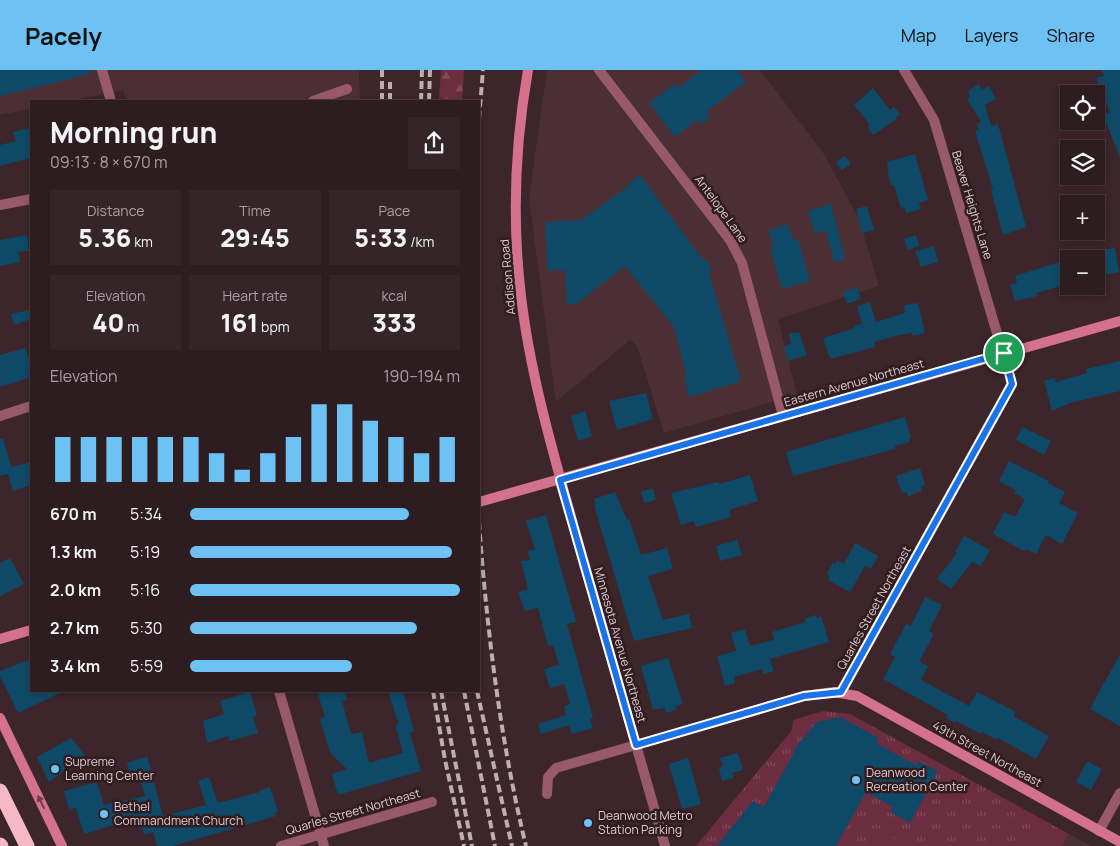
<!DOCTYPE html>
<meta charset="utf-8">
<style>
body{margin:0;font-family:Manrope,sans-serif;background:#352529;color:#f1f3f6;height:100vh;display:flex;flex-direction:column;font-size:19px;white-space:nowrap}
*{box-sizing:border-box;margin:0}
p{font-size:16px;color:#a7a1a5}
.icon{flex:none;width:28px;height:28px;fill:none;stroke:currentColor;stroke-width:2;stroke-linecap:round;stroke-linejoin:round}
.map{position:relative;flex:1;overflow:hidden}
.details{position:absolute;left:30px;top:30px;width:450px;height:592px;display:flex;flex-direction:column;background:#2d1c20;border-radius:0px;box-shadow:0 2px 8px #0003,0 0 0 1px #483a3e}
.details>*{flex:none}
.tools{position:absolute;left:1060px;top:15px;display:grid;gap:10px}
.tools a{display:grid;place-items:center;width:45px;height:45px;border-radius:0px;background:#2d1c20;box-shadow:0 2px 8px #0003,0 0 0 1px #483a3e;font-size:25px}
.pin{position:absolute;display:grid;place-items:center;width:42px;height:42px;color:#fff;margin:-21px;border:2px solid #fff;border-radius:50%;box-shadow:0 1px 5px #0007}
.round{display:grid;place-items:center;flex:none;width:52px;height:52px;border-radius:0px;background:#352529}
.summary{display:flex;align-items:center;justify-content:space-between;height:85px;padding:0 20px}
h1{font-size:28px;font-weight:800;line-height:38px}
.metrics{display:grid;grid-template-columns:repeat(3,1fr);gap:8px;height:85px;padding:5px 20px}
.metrics div{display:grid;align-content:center;border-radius:0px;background:#352529;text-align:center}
.metrics b{font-size:25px;font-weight:800}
.metrics small{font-size:14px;font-weight:400}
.metrics p{font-size:14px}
.chart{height:140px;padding:10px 20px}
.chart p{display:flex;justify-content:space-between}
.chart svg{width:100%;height:90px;margin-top:5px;stroke:#6dc2f3;stroke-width:6}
ul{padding:0 20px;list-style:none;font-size:16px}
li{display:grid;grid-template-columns:80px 60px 1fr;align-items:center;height:38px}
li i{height:12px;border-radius:6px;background:#6dc2f3}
header{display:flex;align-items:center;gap:30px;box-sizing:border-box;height:70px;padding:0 25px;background:#6dc2f3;color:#111}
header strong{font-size:24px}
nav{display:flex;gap:28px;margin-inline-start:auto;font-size:18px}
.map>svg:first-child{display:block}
.built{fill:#4b2f35}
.grass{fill:url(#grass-tufts)}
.forest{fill:url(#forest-firs)}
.pitch{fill:#6c2d41}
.building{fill:#0e4a67}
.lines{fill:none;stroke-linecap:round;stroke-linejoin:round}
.street{stroke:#985a6a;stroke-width:10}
.secondary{stroke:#d4718d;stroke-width:10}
.highway{stroke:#f6b8c7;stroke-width:15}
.rail{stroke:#beadb1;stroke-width:4;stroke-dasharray:8 4;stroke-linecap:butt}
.oneway{fill:#723e4c}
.route-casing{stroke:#fff;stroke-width:10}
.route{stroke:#1a73e8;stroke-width:6}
.poi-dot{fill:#6dc2f3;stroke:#311c21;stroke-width:2}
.labels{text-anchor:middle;stroke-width:5;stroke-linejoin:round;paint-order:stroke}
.street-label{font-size:12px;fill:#dccdd0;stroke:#311c21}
.poi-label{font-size:12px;fill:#dccdd0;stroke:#311c21;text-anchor:start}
</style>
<header>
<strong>Pacely</strong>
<nav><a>Map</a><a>Layers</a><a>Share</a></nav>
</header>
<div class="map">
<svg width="1120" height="776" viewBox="0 0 1120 776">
<defs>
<pattern id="grass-tufts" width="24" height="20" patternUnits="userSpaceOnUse" patternTransform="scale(1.25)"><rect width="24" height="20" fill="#6c2d41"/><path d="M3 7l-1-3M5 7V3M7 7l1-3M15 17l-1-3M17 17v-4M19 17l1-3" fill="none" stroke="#804a5b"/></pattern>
<pattern id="forest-firs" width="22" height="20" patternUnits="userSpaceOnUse" patternTransform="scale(1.25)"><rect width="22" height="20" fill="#6c2d41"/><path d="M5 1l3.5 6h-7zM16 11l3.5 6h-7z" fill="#804a5b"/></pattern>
</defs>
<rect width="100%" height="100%" fill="#3c252b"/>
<!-- built -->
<path class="built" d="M 0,0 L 359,0 L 360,31 L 127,31 L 123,20 L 69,31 L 31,31 L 31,39 L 0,45 Z
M 547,0 L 760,0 L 824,84 L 860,151 L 879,216 L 778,249 L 797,325 L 664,363 L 637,276 L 630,270 L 556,332 L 529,129 Z
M 1069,764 L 1091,776 L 1062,776 Z"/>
<!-- grass -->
<path class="grass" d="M 823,641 L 850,644 L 1069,764 L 1062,776 L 696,776 L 792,660 L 793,650 Z"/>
<!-- forest -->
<path class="forest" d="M 441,0 L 464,0 L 462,31 L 439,31 Z"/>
<!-- pitch -->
<path class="pitch" d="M 1036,749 L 1067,766 L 1061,776 L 1021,776 Z
M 883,762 L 907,776 L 875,776 Z"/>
<!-- building -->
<path class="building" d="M 0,0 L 89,0 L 90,4 L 0,26 Z
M 702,0 L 737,0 L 746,12 L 706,42 L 710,47 L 701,54 L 697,50 L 675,67 L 649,33 L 675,14 L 678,18 Z
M 1102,0 L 1120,0 L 1120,87 L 1103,45 L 1110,42 L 1096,8 L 1104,6 Z
M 979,14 L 982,20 L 989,16 L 996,29 L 985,35 L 991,56 L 998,54 L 1026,157 L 1003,165 L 991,120 L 993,119 L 975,61 L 979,59 L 977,54 L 981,52 L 967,29 L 970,26 L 968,21 Z
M 873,18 L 890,40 L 894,37 L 900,44 L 896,47 L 897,49 L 873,65 L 867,57 L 870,55 L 854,35 Z
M 29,58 L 31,88 L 0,96 L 0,75 L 16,71 L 13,62 Z
M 915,84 L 928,130 L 919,133 L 921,139 L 906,143 L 904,137 L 901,138 L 894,115 L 892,116 L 889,109 L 887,92 Z
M 845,86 L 851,94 L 842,100 L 836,92 Z
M 640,105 L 702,189 L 704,188 L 709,194 L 711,202 L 709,203 L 741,311 L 689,327 L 684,306 L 687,306 L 674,257 L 625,196 L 576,234 L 567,234 L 565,200 L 548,201 L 545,152 L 581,150 L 629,116 L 628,114 Z
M 831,134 L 845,189 L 834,192 L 826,160 L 815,163 L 808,141 Z
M 867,136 L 874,160 L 862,163 L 856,139 Z
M 787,154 L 794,170 L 798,169 L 810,211 L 782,219 L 770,177 L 774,176 L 768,161 Z
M 27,165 L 29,181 L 18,182 L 20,192 L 0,196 L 0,170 Z
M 916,165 L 919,176 L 908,180 L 904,169 Z
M 934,176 L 938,192 L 921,197 L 915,181 Z
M 1115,178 L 1119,202 L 1104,205 L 1103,200 L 1097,201 L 1095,188 L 1101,188 L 1100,180 Z
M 1069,189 L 1069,214 L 1036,223 L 1037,226 L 1015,231 L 1010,215 L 1017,213 L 1015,206 Z
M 857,217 L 861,229 L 847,234 L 843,222 Z
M 870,232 L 876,252 L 905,243 L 904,235 L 918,233 L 925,263 L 913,266 L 912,263 L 899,265 L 874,272 L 875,277 L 830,289 L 823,268 L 855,258 L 854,256 L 862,254 L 857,236 Z
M 29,240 L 31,249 L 14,255 L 11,244 Z
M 799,262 L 807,285 L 788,291 L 784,276 L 791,274 L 789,264 Z
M 25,278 L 28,286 L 31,285 L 31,303 L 28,304 L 29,308 L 0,317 L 0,285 Z
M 1120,291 L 1120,321 L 1070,333 L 1052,341 L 1044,311 L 1055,308 L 1056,312 L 1087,303 L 1086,299 Z
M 646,323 L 653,349 L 617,360 L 609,331 Z
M 585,341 L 592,366 L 578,371 L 571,346 Z
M 905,347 L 911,367 L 909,368 L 910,372 L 895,376 L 895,379 L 793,406 L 786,382 Z
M 1022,357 L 1051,371 L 1044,385 L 1016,370 Z
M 3,368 L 11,397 L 31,392 L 31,415 L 13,421 L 8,404 L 0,406 L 0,369 Z
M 1009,391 L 1049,411 L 1048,413 L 1065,422 L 1059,433 L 1078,443 L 1062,474 L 1046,465 L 1036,484 L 1026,479 L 1024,481 L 993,464 L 1004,442 L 1015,447 L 1025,429 L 1014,423 L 1016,420 L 999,411 Z
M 920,398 L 925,415 L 921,417 L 922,421 L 908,426 L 907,422 L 902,423 L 896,406 Z
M 750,405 L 758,431 L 729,440 L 731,447 L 696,457 L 694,451 L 681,455 L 671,423 L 718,412 L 719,414 Z
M 653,418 L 656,430 L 644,433 L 641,422 Z
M 615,422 L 627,450 L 629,449 L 641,485 L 667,478 L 673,499 L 648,506 L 663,550 L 689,544 L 692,558 L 634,571 L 594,435 L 596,435 L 594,429 Z
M 546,445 L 576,552 L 567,554 L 593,648 L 590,649 L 593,658 L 572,664 L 569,655 L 541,664 L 538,654 L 566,645 L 564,636 L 570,634 L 564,614 L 550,618 L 544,599 L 559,595 L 553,575 L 548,576 L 538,538 L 525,541 L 518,522 L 528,519 L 521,491 L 530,490 L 528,481 L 535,479 L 526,451 Z
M 964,466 L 990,480 L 981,496 L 972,492 L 951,519 L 937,509 L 957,483 L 955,482 Z
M 737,470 L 742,485 L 720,491 L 716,476 Z
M 855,473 L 878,486 L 871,499 L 865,496 L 850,522 L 828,510 L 830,506 L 827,504 L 833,492 L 836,494 L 837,490 L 844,494 Z
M 10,488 L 24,514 L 0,526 L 0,493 Z
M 925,527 L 942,535 L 929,561 L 934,564 L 919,592 L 928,596 L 921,610 L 969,636 L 977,622 L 1016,642 L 1013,646 L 1049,666 L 1036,689 L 998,668 L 997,670 L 982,662 L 981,664 L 956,651 L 955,653 L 946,648 L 948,645 L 883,609 L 895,587 L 890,584 L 906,554 L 911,556 Z
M 816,545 L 817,548 L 821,546 L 829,572 L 770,589 L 774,601 L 763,604 L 762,599 L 734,607 L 735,613 L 725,616 L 717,586 L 736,581 L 731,563 L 745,559 L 750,576 L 774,570 L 772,562 L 805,552 L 805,548 Z
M 1120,584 L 1120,656 L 1090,639 Z
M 668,588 L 683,634 L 675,637 L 676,640 L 666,643 L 665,638 L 653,640 L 641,596 Z
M 31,589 L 31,621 L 64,621 L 18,643 L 0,606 L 0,601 Z
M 317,621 L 345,621 L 347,630 L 342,631 L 351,664 L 362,662 L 369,693 L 403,683 L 396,658 L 398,652 L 389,623 L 403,621 L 414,662 L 410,663 L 421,701 L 338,725 L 332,704 L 347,699 L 330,683 L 320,649 L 325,647 Z
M 248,622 L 250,622 L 257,646 L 253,647 L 258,663 L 230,671 L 228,666 L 207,673 L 203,651 L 224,644 L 220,631 Z
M 840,647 L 879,668 L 876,673 L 916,695 L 919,691 L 938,701 L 910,753 L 890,742 L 893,737 L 866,722 L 836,776 L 717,776 L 753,731 L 764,737 L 796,679 L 794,679 L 817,652 Z
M 71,668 L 85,685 L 49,712 L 37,687 Z
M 738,683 L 743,700 L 732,703 L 734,708 L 722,711 L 719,698 L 723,696 L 720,688 Z
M 147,686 L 163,746 L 206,735 L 198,711 L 209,707 L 218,733 L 260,722 L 259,721 L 270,717 L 278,742 L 275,743 L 276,746 L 173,776 L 157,776 L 153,762 L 144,765 L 139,747 L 84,764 L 76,738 L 69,739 L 64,721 L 97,712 L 104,735 L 145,726 L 138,702 L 130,704 L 127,693 Z
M 688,688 L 701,734 L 682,739 L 669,694 Z
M 1087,691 L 1102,699 L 1091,720 L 1076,712 Z"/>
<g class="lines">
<!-- street -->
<path class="street" d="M 102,0 L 111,31
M 599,0 L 730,170 L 742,193 L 783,346
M 313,31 L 347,19
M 0,135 L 31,129
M 0,346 L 31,336
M 279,621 L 324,776
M 841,622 L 1012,314 L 934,50 L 904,0
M 547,724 L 548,707 L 556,698 L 636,675 L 665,776
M 1099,761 L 1120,723
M 281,776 L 432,732"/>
<!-- secondary -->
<path class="secondary" d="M 528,0 C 515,74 512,151 521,226 C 530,303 552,379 573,454 C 594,527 615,601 636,675 L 804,626 L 834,622 L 857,626 L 1120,772
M 479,432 L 1120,251
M 0,569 L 31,560
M 0,648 L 62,776"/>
<!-- highway -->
<path class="highway" d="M 0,721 L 27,776
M 0,775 L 1,776"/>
<!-- rail -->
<path class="rail" d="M 382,31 L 382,0
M 390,31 L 390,12
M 421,31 L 422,0
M 429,31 L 430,0
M 479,49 L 483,0
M 479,452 C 487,561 500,669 526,776
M 433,621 L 445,690 L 464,776
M 441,621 L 472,776
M 464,621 L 495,776
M 477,621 L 512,776"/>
</g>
<!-- one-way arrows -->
<defs><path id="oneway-solid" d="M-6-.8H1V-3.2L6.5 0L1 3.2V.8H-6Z" transform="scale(1.25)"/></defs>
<use class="oneway" href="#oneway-solid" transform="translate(41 732) rotate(-116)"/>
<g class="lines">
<!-- route casing -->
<g class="route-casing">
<path id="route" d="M 1004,283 L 1012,314 L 841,622 L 804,626 L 636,675 L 560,410 Z"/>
</g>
<!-- route -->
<use href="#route" class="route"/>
</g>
<!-- markers -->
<g class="poi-dot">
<circle cx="55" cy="699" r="5"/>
<circle cx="856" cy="710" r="5"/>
<circle cx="104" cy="744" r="5"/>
<circle cx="588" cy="753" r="5"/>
</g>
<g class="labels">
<!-- street labels -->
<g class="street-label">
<text transform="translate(972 135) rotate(73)" y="4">Beaver Heights Lane</text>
<text transform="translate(721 139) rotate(54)" y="4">Antelope Lane</text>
<text transform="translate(508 207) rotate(-95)" y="4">Addison Road</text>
<text transform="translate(854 313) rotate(-16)" y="4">Eastern Avenue Northeast</text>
<text transform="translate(874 538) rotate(-61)" y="4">Quarles Street Northeast</text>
<text transform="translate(620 575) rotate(74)" y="4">Minnesota Avenue Northeast</text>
<text transform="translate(987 684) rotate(29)" y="4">49th Street Northeast</text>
<text transform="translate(353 742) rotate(-16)" y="4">Quarles Street Northeast</text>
</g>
<!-- poi labels -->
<g class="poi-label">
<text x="65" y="696">Supreme<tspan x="65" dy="14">Learning Center</tspan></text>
<text x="866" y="707">Deanwood<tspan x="866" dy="14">Recreation Center</tspan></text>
<text x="114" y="741">Bethel<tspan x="114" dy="14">Commandment Church</tspan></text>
<text x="598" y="750">Deanwood Metro<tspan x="598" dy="14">Station Parking</tspan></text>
</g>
</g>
</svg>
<div class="tools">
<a><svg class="icon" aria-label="locate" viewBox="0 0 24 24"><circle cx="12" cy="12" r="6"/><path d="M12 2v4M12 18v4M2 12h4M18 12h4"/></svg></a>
<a><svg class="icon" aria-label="layers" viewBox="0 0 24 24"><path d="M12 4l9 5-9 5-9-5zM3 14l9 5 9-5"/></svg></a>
<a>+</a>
<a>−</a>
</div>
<div class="pin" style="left:1004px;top:283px;background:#1e9e55"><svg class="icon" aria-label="arrive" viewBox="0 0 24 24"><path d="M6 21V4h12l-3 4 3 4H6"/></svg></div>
<section class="details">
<div class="summary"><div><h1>Morning run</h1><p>09:13 · 8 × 670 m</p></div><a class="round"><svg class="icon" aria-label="share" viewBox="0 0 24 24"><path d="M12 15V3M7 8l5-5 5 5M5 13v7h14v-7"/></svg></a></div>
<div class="metrics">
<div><p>Distance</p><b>5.36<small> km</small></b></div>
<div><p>Time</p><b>29:45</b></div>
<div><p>Pace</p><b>5:33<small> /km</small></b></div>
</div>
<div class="metrics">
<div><p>Elevation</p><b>40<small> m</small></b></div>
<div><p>Heart rate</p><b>161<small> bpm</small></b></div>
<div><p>kcal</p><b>333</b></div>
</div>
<div class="chart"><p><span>Elevation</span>190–194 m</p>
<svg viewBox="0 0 160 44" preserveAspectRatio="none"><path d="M5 44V22M15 44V22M25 44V22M35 44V22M45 44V22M55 44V22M65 44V30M75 44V38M85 44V30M95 44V22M105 44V6M115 44V6M125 44V14M135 44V22M145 44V30M155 44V22"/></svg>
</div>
<ul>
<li><b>670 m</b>5:34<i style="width:81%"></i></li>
<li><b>1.3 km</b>5:19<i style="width:97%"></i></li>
<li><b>2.0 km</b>5:16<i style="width:100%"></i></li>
<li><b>2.7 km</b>5:30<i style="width:84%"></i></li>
<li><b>3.4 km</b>5:59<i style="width:60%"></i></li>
</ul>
</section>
</div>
